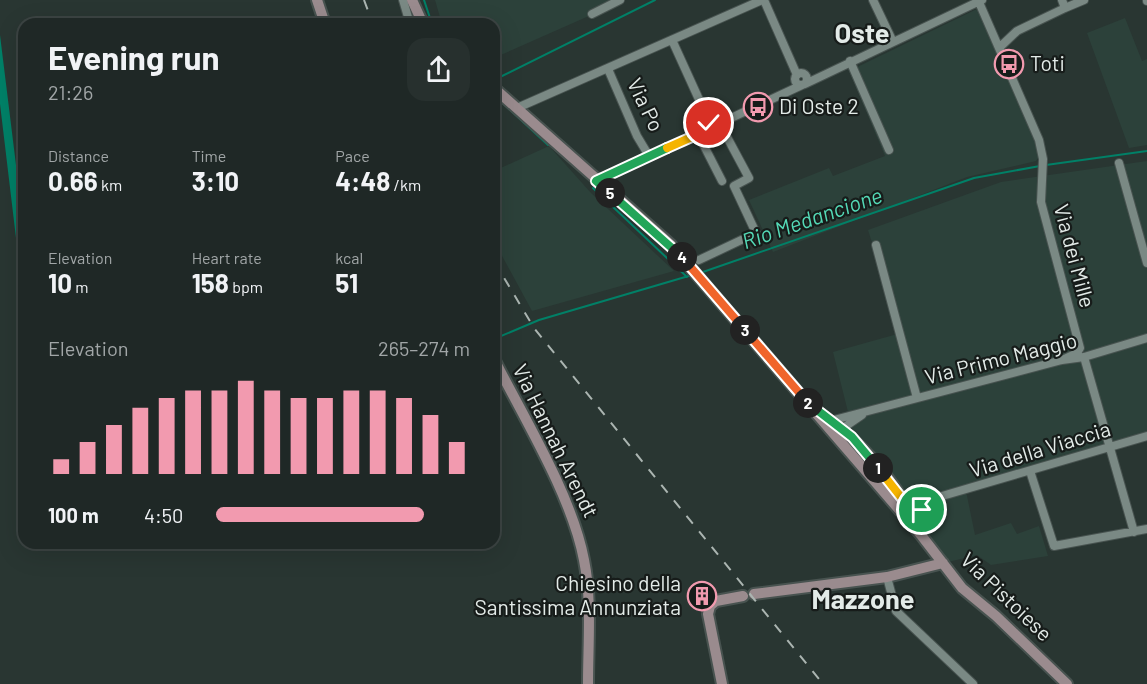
<!DOCTYPE html>
<meta charset="utf-8">
<style>
body{margin:0;font-family:Barlow,sans-serif;background:#27302e;color:#f1f3f6;height:100vh;display:flex;flex-direction:column;font-size:22px;white-space:nowrap}
*{box-sizing:border-box;margin:0}
p{font-size:20px;color:#a1a6a7}
.icon{flex:none;width:33px;height:33px;fill:none;stroke:currentColor;stroke-width:2;stroke-linecap:round;stroke-linejoin:round}
.map{position:relative;flex:1;overflow:hidden}
.panel{position:absolute;left:18px;top:18px;width:482px;height:531px;display:flex;flex-direction:column;background:#1f2826;border-radius:18px;box-shadow:0 6px 24px #0002,0 0 0 2px #3c4443}
.panel>*{flex:none}
.pin{position:absolute;display:grid;place-items:center;width:51px;height:51px;color:#fff;margin:-26px;border:3px solid #fff;border-radius:50%;box-shadow:0 2px 6px #0007}
.km{position:absolute;width:30px;height:30px;margin:-15px;border-radius:50%;background:#222;color:#fff;font-size:16px;line-height:30px;text-align:center}
.round{display:grid;place-items:center;flex:none;width:63px;height:63px;border-radius:18px;background:#27302e}
.headline{display:flex;align-items:center;justify-content:space-between;height:102px;padding:0 30px}
h1{font-size:33px;font-weight:700;line-height:45px}
.metrics{display:grid;grid-template-columns:repeat(3,1fr);gap:9px;height:102px;padding:6px 30px}
.metrics div{display:grid;align-content:center}
.metrics b{font-size:26px;font-weight:700}
.metrics small{font-size:16px;font-weight:400}
.metrics p{font-size:16px}
.chart{height:168px;padding:12px 30px}
.chart p{display:flex;justify-content:space-between}
.chart svg{width:100%;height:108px;margin-top:6px;stroke:#f29aaf;stroke-width:6}
ul{padding:0 30px;list-style:none;font-size:20px}
li{display:grid;grid-template-columns:96px 72px 1fr;align-items:center;height:45px}
li i{height:15px;border-radius:8px;background:#f29aaf}
.map>svg:first-child{display:block}
.built{fill:#2c413a}
.water{fill:#018067}
.lines{fill:none;stroke-linecap:round;stroke-linejoin:round}
.stream{stroke:#018067;stroke-width:2}
.street-casing{stroke:#485350;stroke-width:10}
.secondary-casing{stroke:#485350;stroke-width:14}
.street{stroke:#7a8984;stroke-width:8}
.secondary{stroke:#9a8b8e;stroke-width:10}
.rail{stroke:#abb5b1;stroke-width:2;stroke-dasharray:10 10;stroke-linecap:butt}
.split-1-casing{stroke:#fff;stroke-width:12}
.split-2-casing{stroke:#fff;stroke-width:12}
.split-3-casing{stroke:#fff;stroke-width:12}
.split-4-casing{stroke:#fff;stroke-width:12}
.split-5-casing{stroke:#fff;stroke-width:12}
.split-6-casing{stroke:#fff;stroke-width:12}
.split-7-casing{stroke:#fff;stroke-width:12}
.split-1{stroke:#f5b400;stroke-width:8}
.split-2{stroke:#22a559;stroke-width:8}
.split-3{stroke:#f0652b;stroke-width:8}
.split-4{stroke:#f0652b;stroke-width:8}
.split-5{stroke:#22a559;stroke-width:8}
.split-6{stroke:#22a559;stroke-width:8}
.split-7{stroke:#f5b400;stroke-width:8}
.labels{text-anchor:middle;stroke-width:4.5;stroke-linejoin:round;paint-order:stroke}
.poi-label{font-size:21px;fill:#e3ebe8;stroke:#171c1a;text-anchor:start}
.street-label{font-size:21px;fill:#e3ebe8;stroke:#171c1a}
.water-label{font-size:22px;font-style:italic;fill:#54d9b6;stroke:#171c1a}
.district-label{font-size:27px;font-weight:bold;fill:#e3ebe8;stroke:#171c1a}
</style>
<div class="map">
<svg width="1147" height="684" viewBox="0 0 1147 684">
<rect width="100%" height="100%" fill="#293632"/>
<!-- built -->
<path class="built" d="M 435,0 L 625,0 L 494,58 L 494,24 L 442,24 Z
M 979,8 L 1038,143 L 1040,155 L 1036,161 L 967,177 L 773,252 L 749,200 L 829,168 L 833,176 L 885,156 L 849,71 Z
M 1125,18 L 1142,61 L 1147,59 L 1147,145 L 1129,148 L 1087,33 Z
M 549,146 L 591,193 L 674,271 L 532,311 L 494,241 L 494,171 Z
M 1147,161 L 1147,436 L 966,491 L 975,535 L 1011,523 L 1017,534 L 1039,526 L 1048,556 L 991,565 L 977,555 L 948,562 L 925,529 L 923,513 L 853,432 L 833,352 L 901,333 L 868,230 L 1001,182 Z"/>
<!-- water -->
<path class="water" d="M 0,35 L 24,230 L 24,337 L 16,238 L 0,104 Z"/>
<g class="lines">
<!-- stream -->
<path class="stream" d="M 424,0 L 432,24
M 494,80 L 655,0
M 494,95 L 548,145
M 1046,165 L 1147,151
M 593,188 L 687,277
M 700,273 L 974,178 L 1040,166
M 494,339 L 539,320 L 692,275"/>
<!-- street casing -->
<g class="street-casing">
<path id="street" d="M 403,0 L 410,24
M 764,0 L 797,75
M 873,0 L 893,42
M 978,0 L 1039,140 L 1043,159 L 1041,202 L 1080,348 L 1077,353 L 1062,360
M 1147,0 L 1147,1
M 1065,8 L 1084,0
M 592,14 L 620,0
M 672,40 L 712,128
M 1000,47 L 1017,31 L 1065,8 L 1062,0
M 850,61 L 889,150
M 608,69 L 637,136 L 649,156
M795 79a6 6 0 1 1 12 0a6 6 0 1 1-12 0Z
M 805,84 L 982,0
M 517,108 L 762,0
M 698,134 L 722,181
M 1119,163 L 1147,263
M 596,181 L 802,85
M 876,245 L 917,398
M 699,260 L 756,233 L 734,186 L 749,178 L 720,124
M 1084,357 L 1134,532
M 830,421 L 1062,360 L 1084,357 L 1147,338
M 845,432 L 846,426 L 862,415
M 1030,471 L 1054,546 L 1147,529
M 908,506 L 1147,436
M 918,525 L 922,510 L 935,500
M 887,577 L 896,611 L 973,684"/>
</g>
<!-- secondary casing -->
<g class="secondary-casing">
<path id="secondary" d="M 317,0 L 325,24
M 412,0 L 423,24
M 494,88 L 671,245 L 921,535 L 962,588 L 996,616 L 1067,684
M 494,359 C 524,418 572,496 584,560 C 592,600 588,643 588,684
M 824,417 C 864,443 899,486 918,529
M 754,594 L 887,577 L 943,563
M 722,684 L 708,614 L 710,606 L 716,601 L 743,596"/>
</g>
<!-- street -->
<use href="#street" class="street"/>
<!-- secondary -->
<use href="#secondary" class="secondary"/>
<!-- rail -->
<path class="rail" d="M 364,0 L 373,24
M 494,261 L 534,328 L 823,684"/>
</g>
<g class="lines">
<!-- split-1 casing -->
<g class="split-1-casing">
<path id="split-1" d="M 878,468 L 908,506 L 937,499 L 922,510"/>
</g>
<!-- split-2 casing -->
<g class="split-2-casing">
<path id="split-2" d="M 808,403 L 852,437 L 878,468"/>
</g>
<!-- split-3 casing -->
<g class="split-3-casing">
<path id="split-3" d="M 745,330 L 808,403"/>
</g>
<!-- split-4 casing -->
<g class="split-4-casing">
<path id="split-4" d="M 682,257 L 745,330"/>
</g>
<!-- split-5 casing -->
<g class="split-5-casing">
<path id="split-5" d="M 610,193 L 682,257"/>
</g>
<!-- split-6 casing -->
<g class="split-6-casing">
<path id="split-6" d="M 610,193 L 596,181 L 667,148"/>
</g>
<!-- split-7 casing -->
<g class="split-7-casing">
<path id="split-7" d="M 667,148 L 712,128 L 709,123"/>
</g>
<!-- split-1 -->
<use href="#split-1" class="split-1"/>
<!-- split-2 -->
<use href="#split-2" class="split-2"/>
<!-- split-3 -->
<use href="#split-3" class="split-3"/>
<!-- split-4 -->
<use href="#split-4" class="split-4"/>
<!-- split-5 -->
<use href="#split-5" class="split-5"/>
<!-- split-6 -->
<use href="#split-6" class="split-6"/>
<!-- split-7 -->
<use href="#split-7" class="split-7"/>
</g>
<!-- icons -->
<defs>
<g id="bus-ring" transform="scale(1.5)"><circle r="9.5" fill="#171c1a" stroke="#f29aaf" stroke-width="1.5"/><path d="M-5-6H5V4H4V6H2V4H-2V6H-4V4H-5ZM-3.5-4V0h7V-4ZM-3.5 1.2v1.5H-2V1.2ZM2 1.2v1.5H3.5V1.2Z" fill="#f29aaf"/></g>
<g id="building-ring" transform="scale(1.5)"><circle r="9.5" fill="#171c1a" stroke="#f29aaf" stroke-width="1.5"/><path d="M-4-6H4V6H1V3H-1V6H-4ZM-2.5-4.3h1.7v1.8h-1.7ZM.8-4.3h1.7v1.8H.8ZM-2.5-1h1.7V.8h-1.7ZM.8-1h1.7V.8H.8Z" fill="#f29aaf"/></g>
</defs>
<g fill-rule="evenodd">
<use href="#bus-ring" x="1009" y="64"/>
<use href="#bus-ring" x="758" y="107"/>
<use href="#building-ring" x="702" y="596"/>
</g>
<g class="labels">
<!-- poi labels -->
<g class="poi-label">
<text x="1030" y="71">Toti</text>
<text x="779" y="114">Di Oste 2</text>
<text x="681" y="591" text-anchor="end">Chiesino della<tspan x="681" dy="24">Santissima Annunziata</tspan></text>
</g>
<!-- street labels -->
<g class="street-label">
<text transform="translate(645 105) rotate(64)" y="7">Via Po</text>
<text transform="translate(1074 256) rotate(75)" y="7">Via dei Mille</text>
<text transform="translate(1001 359) rotate(-14)" y="7">Via Primo Maggio</text>
<text transform="translate(555 441) rotate(64)" y="7">Via Hannah Arendt</text>
<text transform="translate(1040 450) rotate(-17)" y="7">Via della Viaccia</text>
<text transform="translate(1006 597) rotate(44)" y="7">Via Pistoiese</text>
</g>
<!-- water labels -->
<g class="water-label">
<text transform="translate(812 218) rotate(-19)" y="8">Rio Medancione</text>
</g>
<!-- district labels -->
<g class="district-label">
<text x="862" y="43">Oste</text>
<text x="863" y="609">Mazzone</text>
</g>
</g>
</svg>
<div class="pin" style="left:922px;top:510px;background:#1e9e55"><svg class="icon" aria-label="arrive" viewBox="0 0 24 24"><path d="M6 21V4h12l-3 4 3 4H6"/></svg></div>
<div class="pin" style="left:709px;top:123px;background:#d93025"><svg class="icon" aria-label="check" viewBox="0 0 24 24"><path d="M5 12l5 5 9-10"/></svg></div>
<b class="km" style="left:878px;top:468px">1</b>
<b class="km" style="left:808px;top:403px">2</b>
<b class="km" style="left:745px;top:330px">3</b>
<b class="km" style="left:682px;top:257px">4</b>
<b class="km" style="left:610px;top:193px">5</b>
<section class="panel">
<div class="headline"><div><h1>Evening run</h1><p>21:26</p></div><a class="round"><svg class="icon" aria-label="share" viewBox="0 0 24 24"><path d="M12 15V3M7 8l5-5 5 5M5 13v7h14v-7"/></svg></a></div>
<div class="metrics">
<div><p>Distance</p><b>0.66<small> km</small></b></div>
<div><p>Time</p><b>3:10</b></div>
<div><p>Pace</p><b>4:48<small> /km</small></b></div>
</div>
<div class="metrics">
<div><p>Elevation</p><b>10<small> m</small></b></div>
<div><p>Heart rate</p><b>158<small> bpm</small></b></div>
<div><p>kcal</p><b>51</b></div>
</div>
<div class="chart"><p><span>Elevation</span>265–274 m</p>
<svg viewBox="0 0 160 44" preserveAspectRatio="none"><path d="M5 44V38M15 44V31M25 44V24M35 44V17M45 44V13M55 44V10M65 44V10M75 44V6M85 44V10M95 44V13M105 44V13M115 44V10M125 44V10M135 44V13M145 44V20M155 44V31"/></svg>
</div>
<ul>
<li><b>100 m</b>4:50<i style="width:82%"></i></li>
</ul>
</section>
</div>
